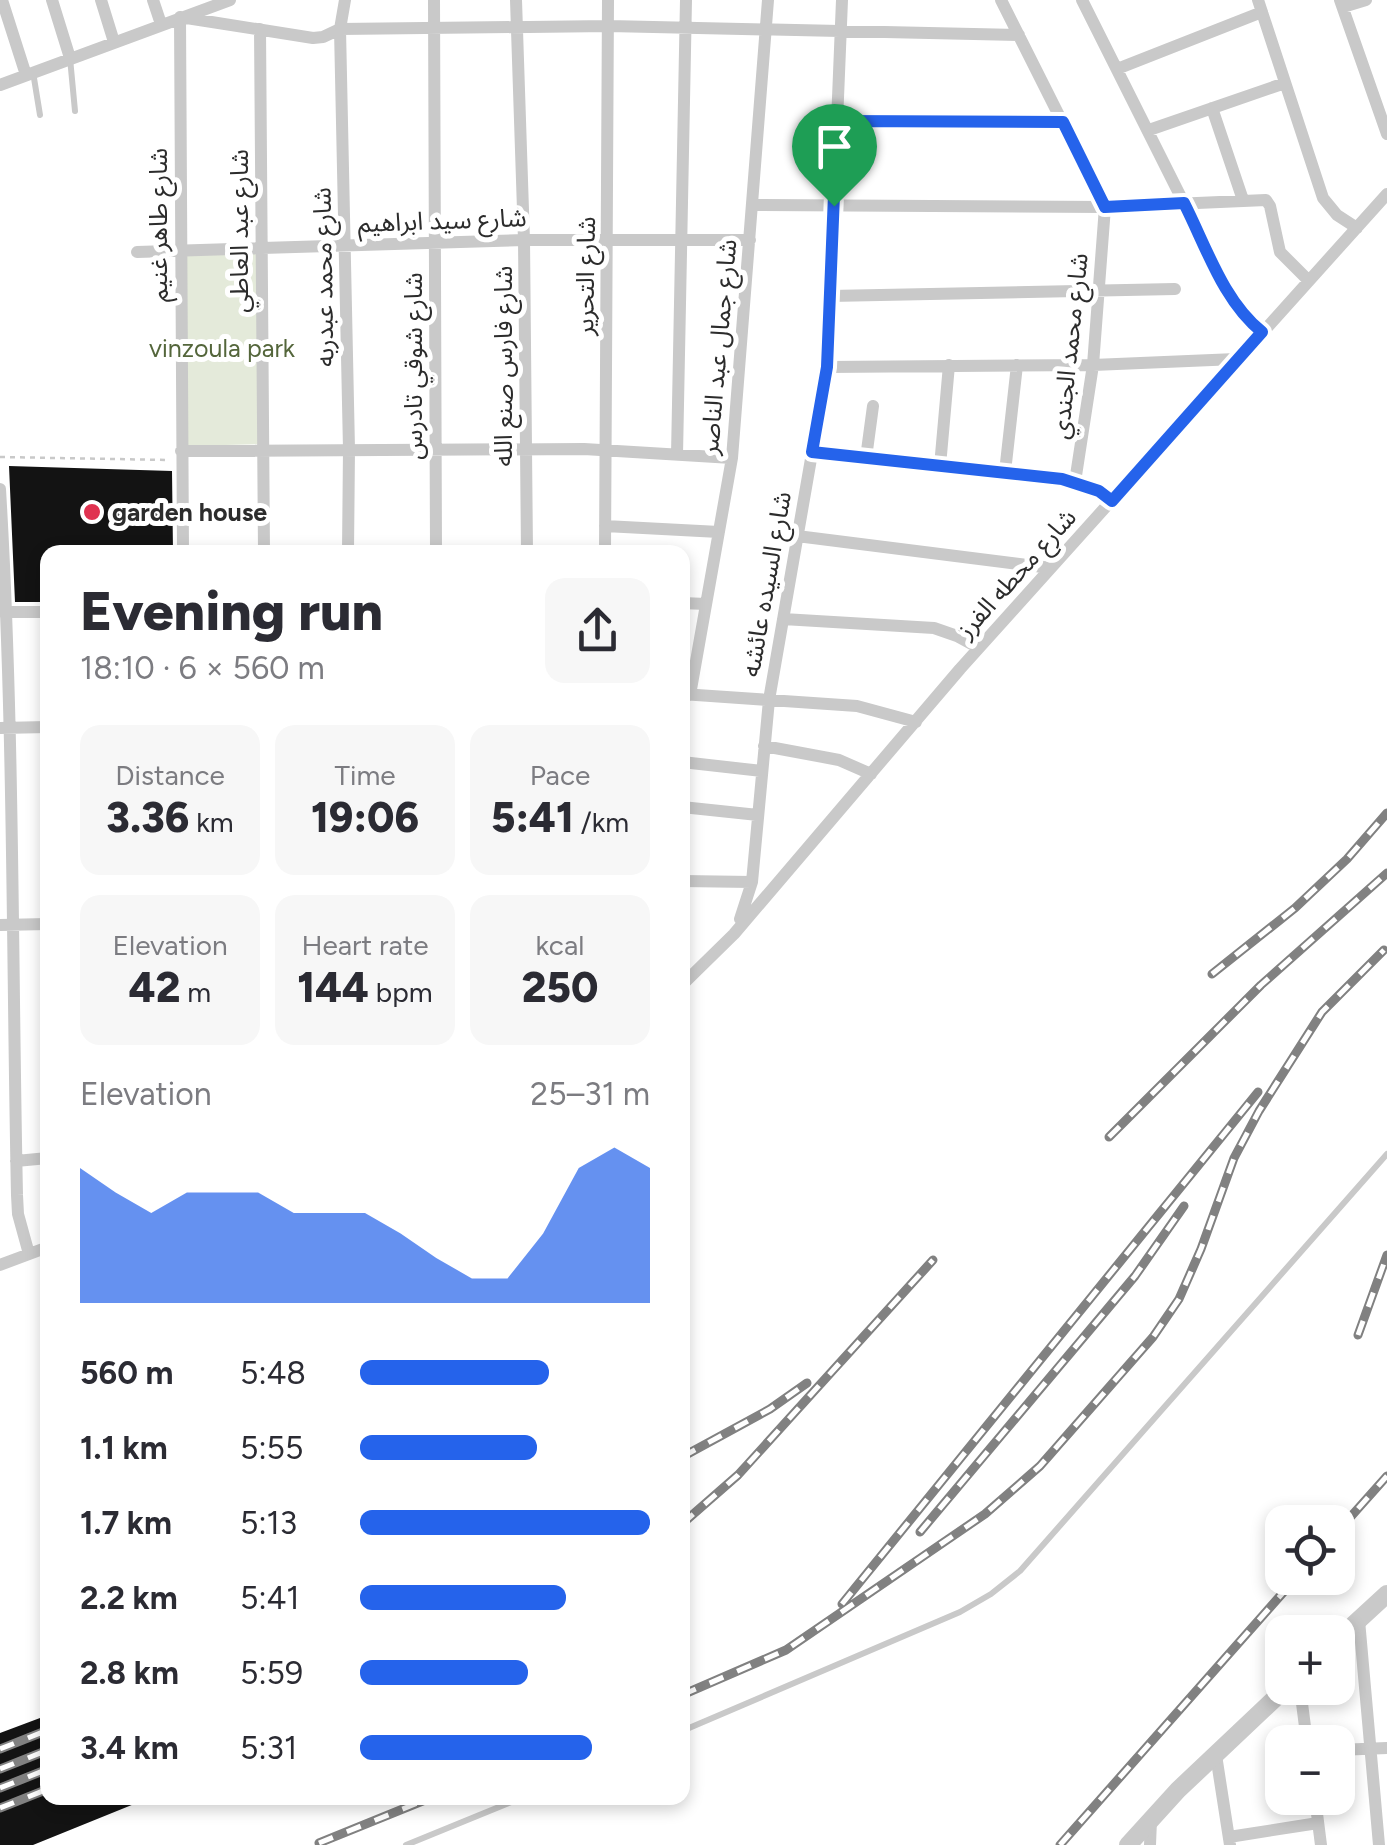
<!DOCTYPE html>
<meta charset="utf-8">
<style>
body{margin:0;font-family:Figtree,"Noto Sans Arabic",sans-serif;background:#f7f7f7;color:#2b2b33;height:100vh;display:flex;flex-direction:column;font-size:38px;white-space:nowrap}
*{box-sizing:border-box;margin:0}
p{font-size:32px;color:#7c7c81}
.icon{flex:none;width:55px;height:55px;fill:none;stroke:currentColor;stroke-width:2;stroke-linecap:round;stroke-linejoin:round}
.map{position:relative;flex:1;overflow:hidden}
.side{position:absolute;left:40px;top:545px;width:650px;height:1260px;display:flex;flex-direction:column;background:#fff;border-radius:20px;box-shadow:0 5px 15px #0003}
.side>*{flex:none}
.fabs{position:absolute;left:1265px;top:1505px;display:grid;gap:20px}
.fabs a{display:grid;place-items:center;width:90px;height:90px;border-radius:20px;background:#fff;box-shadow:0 5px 15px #0003;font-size:50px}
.pin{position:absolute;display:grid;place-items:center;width:85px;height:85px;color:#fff;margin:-102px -42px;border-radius:50% 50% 50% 0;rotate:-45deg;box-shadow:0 0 10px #0007}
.pin .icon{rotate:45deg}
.round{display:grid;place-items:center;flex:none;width:105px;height:105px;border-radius:20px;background:#f7f7f7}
.headline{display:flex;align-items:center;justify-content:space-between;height:170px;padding:0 40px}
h1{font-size:55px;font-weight:800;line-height:75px}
.stats{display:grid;grid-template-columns:repeat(3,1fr);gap:15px;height:170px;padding:10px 40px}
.stats div{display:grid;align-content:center;border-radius:20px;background:#f7f7f7;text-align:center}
.stats b{font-size:42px;font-weight:800}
.stats small{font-size:28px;font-weight:400}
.stats p{font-size:28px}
.chart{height:280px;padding:20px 40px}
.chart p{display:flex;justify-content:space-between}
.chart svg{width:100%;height:180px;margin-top:10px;fill:#2563eb;opacity:.7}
ul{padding:0 40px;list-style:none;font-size:32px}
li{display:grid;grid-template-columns:160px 120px 1fr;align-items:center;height:75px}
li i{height:25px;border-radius:12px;background:#2563eb}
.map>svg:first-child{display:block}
.park{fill:#e4eada}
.building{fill:#131313}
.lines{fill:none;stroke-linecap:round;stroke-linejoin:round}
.path{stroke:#c9c9c9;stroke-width:2.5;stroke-dasharray:5 5;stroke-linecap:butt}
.service{stroke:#c9c9c9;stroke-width:6}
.minor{stroke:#c9c9c9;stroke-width:12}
.tertiary{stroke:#c9c9c9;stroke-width:18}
.rail-casing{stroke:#818181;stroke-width:9}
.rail{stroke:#fff;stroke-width:5;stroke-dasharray:15;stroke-linecap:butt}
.route-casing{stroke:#fff;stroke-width:20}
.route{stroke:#2563eb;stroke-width:12}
.poi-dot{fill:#e03250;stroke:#fff;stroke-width:4}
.labels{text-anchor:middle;stroke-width:10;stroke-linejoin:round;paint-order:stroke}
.street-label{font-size:25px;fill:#2c2c2c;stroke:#fff}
.park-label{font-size:25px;fill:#54663b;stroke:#fff}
.poi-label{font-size:25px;font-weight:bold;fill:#2c2c2c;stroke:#fff;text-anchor:start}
</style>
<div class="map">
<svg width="1387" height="1845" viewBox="0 0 1387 1845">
<rect width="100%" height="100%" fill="#fff"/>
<!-- park -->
<path class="park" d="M 260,250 L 261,444 L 184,446 L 184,252 Z"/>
<!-- building -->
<path class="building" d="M 9,466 L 172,471 L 173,552 L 48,552 L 48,602 L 15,602 Z
M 48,1715 L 48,1798 L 149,1798 L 33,1845 L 0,1845 L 0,1733 Z"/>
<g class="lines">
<!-- path -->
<path class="path" d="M 0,457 L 170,460"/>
<!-- service -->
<path class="service" d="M 70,58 L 75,111
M 33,72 L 40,115
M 682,1731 L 960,1612 L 991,1594 L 1020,1571 L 1387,1154
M 406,1845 L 521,1798"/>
<!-- minor -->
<path class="minor" d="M 2,0 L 26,75
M 52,0 L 70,58
M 101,0 L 114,42
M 153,0 L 161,24
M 345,0 L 340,29 L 349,449 L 348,552
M 434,0 L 436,552
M 516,0 L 524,240 L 527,552
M 1001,0 L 1105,207 L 1093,365 L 1075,482
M 1082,0 L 1228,291 L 1246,319 L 1262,332
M 1258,0 L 1323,198 L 1337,215 L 1357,228
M 1340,0 L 1387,134
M 1343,7 L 1366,0
M 180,17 L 313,38 L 323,37 L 340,29 L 609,26 L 1019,35
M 180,17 L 183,552
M 260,29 L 264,552
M 1117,69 L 1262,12
M 0,85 L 230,0
M 1212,108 L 1243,200
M 837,121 L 1063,122
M 1149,130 L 1285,83
M 752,205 L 1105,207 L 1266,200 L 1270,206 L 1280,252 L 1309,281
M 137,252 L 524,240 L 750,240
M 830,296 L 1175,289
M 827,367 L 1093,365 L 1236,359
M 181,451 L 584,449 L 732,458
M 811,452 L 1062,479 L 1099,491 L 1112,501
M 677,455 L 686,0
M 866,458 L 873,406
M 940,466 L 949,365
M 1005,472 L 1017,365
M 0,489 C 14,724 12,959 17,1195 L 18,1214 L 29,1254
M 605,526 L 719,532
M 797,536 L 1051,568
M 605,552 L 608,0
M 682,603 L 706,604
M 2,612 L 48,612
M 783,619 L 934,628 L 957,636 L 979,648
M 682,694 L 857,706 L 916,722
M 690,695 L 732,458 L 768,0
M 0,728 L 48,727
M 764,746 L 839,760 L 871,774
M 682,762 L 762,771
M 682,807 L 758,815
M 682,881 L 752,882
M 740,919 L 752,882 L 769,700 L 827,367 L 842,0
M 0,925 L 48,924
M 682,985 L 734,934 L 960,669 L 1387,194
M 16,1161 L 48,1158
M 0,1265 L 48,1247
M 1359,1620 L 1379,1845
M 1300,1688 L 1307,1742
M 1338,1750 L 1387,1748
M 1216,1755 L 1230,1845
M 1315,1798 L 1321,1845
M 1229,1837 L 1318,1823
M 1150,1845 L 1151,1820"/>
<!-- tertiary -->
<path class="tertiary" d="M 1338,1639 L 1387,1594
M 1128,1845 L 1178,1790 L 1286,1688"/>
<!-- rail casing -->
<g class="rail-casing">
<path id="rail" d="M 1212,974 L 1295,908 L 1347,859 L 1387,813
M 1109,1137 L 1261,985 L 1387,873
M 1358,1335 L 1387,1255
M 682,1457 L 770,1409 L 807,1383
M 682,1524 L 738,1475 L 933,1260
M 1338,1531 L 1387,1476
M 920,1532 L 1135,1276 L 1184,1206
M 842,1604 L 1258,1092
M 682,1695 L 786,1650 L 985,1514 L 1040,1466 L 1153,1337 L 1179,1299 L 1201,1249 L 1234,1158 L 1259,1111 L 1322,1012 L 1384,950
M 0,1749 L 48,1730
M 0,1769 L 48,1750
M 0,1788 L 48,1769
M 0,1808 L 48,1789
M 319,1843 L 430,1798
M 1060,1845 L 1296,1578"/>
</g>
<!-- rail -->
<use href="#rail" class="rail"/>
</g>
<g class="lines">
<!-- route casing -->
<g class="route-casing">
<path id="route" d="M 837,121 L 1063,122 L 1105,207 L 1184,203 C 1206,246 1223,301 1262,332 L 1112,501 L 1099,491 L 1062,479 L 812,452 L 827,367 Z"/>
</g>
<!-- route -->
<use href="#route" class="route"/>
</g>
<!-- markers -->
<circle class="poi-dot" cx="92" cy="512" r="10"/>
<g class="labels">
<!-- street labels -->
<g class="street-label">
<text transform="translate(442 220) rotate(-2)" y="9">شارع سيد ابراهيم</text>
<text transform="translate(158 225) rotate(-90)" y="9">شارع طاهر غنيم</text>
<text transform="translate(239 231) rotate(-90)" y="9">شارع عبد العاطي</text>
<text transform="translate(585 276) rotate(-89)" y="9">شارع التحرير</text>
<text transform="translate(323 277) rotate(-91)" y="9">شارع محمد عبدربه</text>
<text transform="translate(1069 346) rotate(-84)" y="9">شارع محمد الجندي</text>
<text transform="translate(718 347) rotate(-85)" y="9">شارع جمال عبد الناصر</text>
<text transform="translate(413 366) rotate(-90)" y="9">شارع شوقي تادرس</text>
<text transform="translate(503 366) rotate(-90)" y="9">شارع فارس صنع الله</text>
<text transform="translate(1016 573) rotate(-48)" y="9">شارع محطه الفرز</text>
<text transform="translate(766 584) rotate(-80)" y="9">شارع السيده عائشه</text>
</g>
<!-- park labels -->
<g class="park-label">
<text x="222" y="357">vinzoula park</text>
</g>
<!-- poi labels -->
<g class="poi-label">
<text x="112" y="521">garden house</text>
</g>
</g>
</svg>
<div class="fabs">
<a><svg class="icon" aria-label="locate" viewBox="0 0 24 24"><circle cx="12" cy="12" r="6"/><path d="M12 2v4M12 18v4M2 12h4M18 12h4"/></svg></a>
<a>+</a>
<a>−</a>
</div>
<div class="pin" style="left:834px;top:206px;background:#1e9e55"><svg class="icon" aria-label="arrive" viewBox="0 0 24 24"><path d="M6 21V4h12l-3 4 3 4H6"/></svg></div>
<section class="side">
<div class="headline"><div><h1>Evening run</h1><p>18:10 · 6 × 560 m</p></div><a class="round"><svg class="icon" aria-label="share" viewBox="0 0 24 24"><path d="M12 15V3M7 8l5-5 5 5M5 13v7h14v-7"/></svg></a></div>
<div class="stats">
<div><p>Distance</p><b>3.36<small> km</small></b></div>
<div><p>Time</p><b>19:06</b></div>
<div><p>Pace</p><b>5:41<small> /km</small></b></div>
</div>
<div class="stats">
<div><p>Elevation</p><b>42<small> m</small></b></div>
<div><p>Heart rate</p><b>144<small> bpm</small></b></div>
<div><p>kcal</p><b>250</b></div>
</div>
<div class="chart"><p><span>Elevation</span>25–31 m</p>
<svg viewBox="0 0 160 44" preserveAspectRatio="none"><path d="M0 44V11L10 17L20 22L30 17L40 17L50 17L60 22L70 22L80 22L90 27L100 33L110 38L120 38L130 27L140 11L150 6L160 11V44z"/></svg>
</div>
<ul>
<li><b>560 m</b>5:48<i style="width:65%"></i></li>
<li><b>1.1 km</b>5:55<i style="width:61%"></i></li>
<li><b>1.7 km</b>5:13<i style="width:100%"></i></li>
<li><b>2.2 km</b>5:41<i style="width:71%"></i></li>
<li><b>2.8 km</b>5:59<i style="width:58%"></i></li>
<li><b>3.4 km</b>5:31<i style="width:80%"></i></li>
</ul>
</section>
</div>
